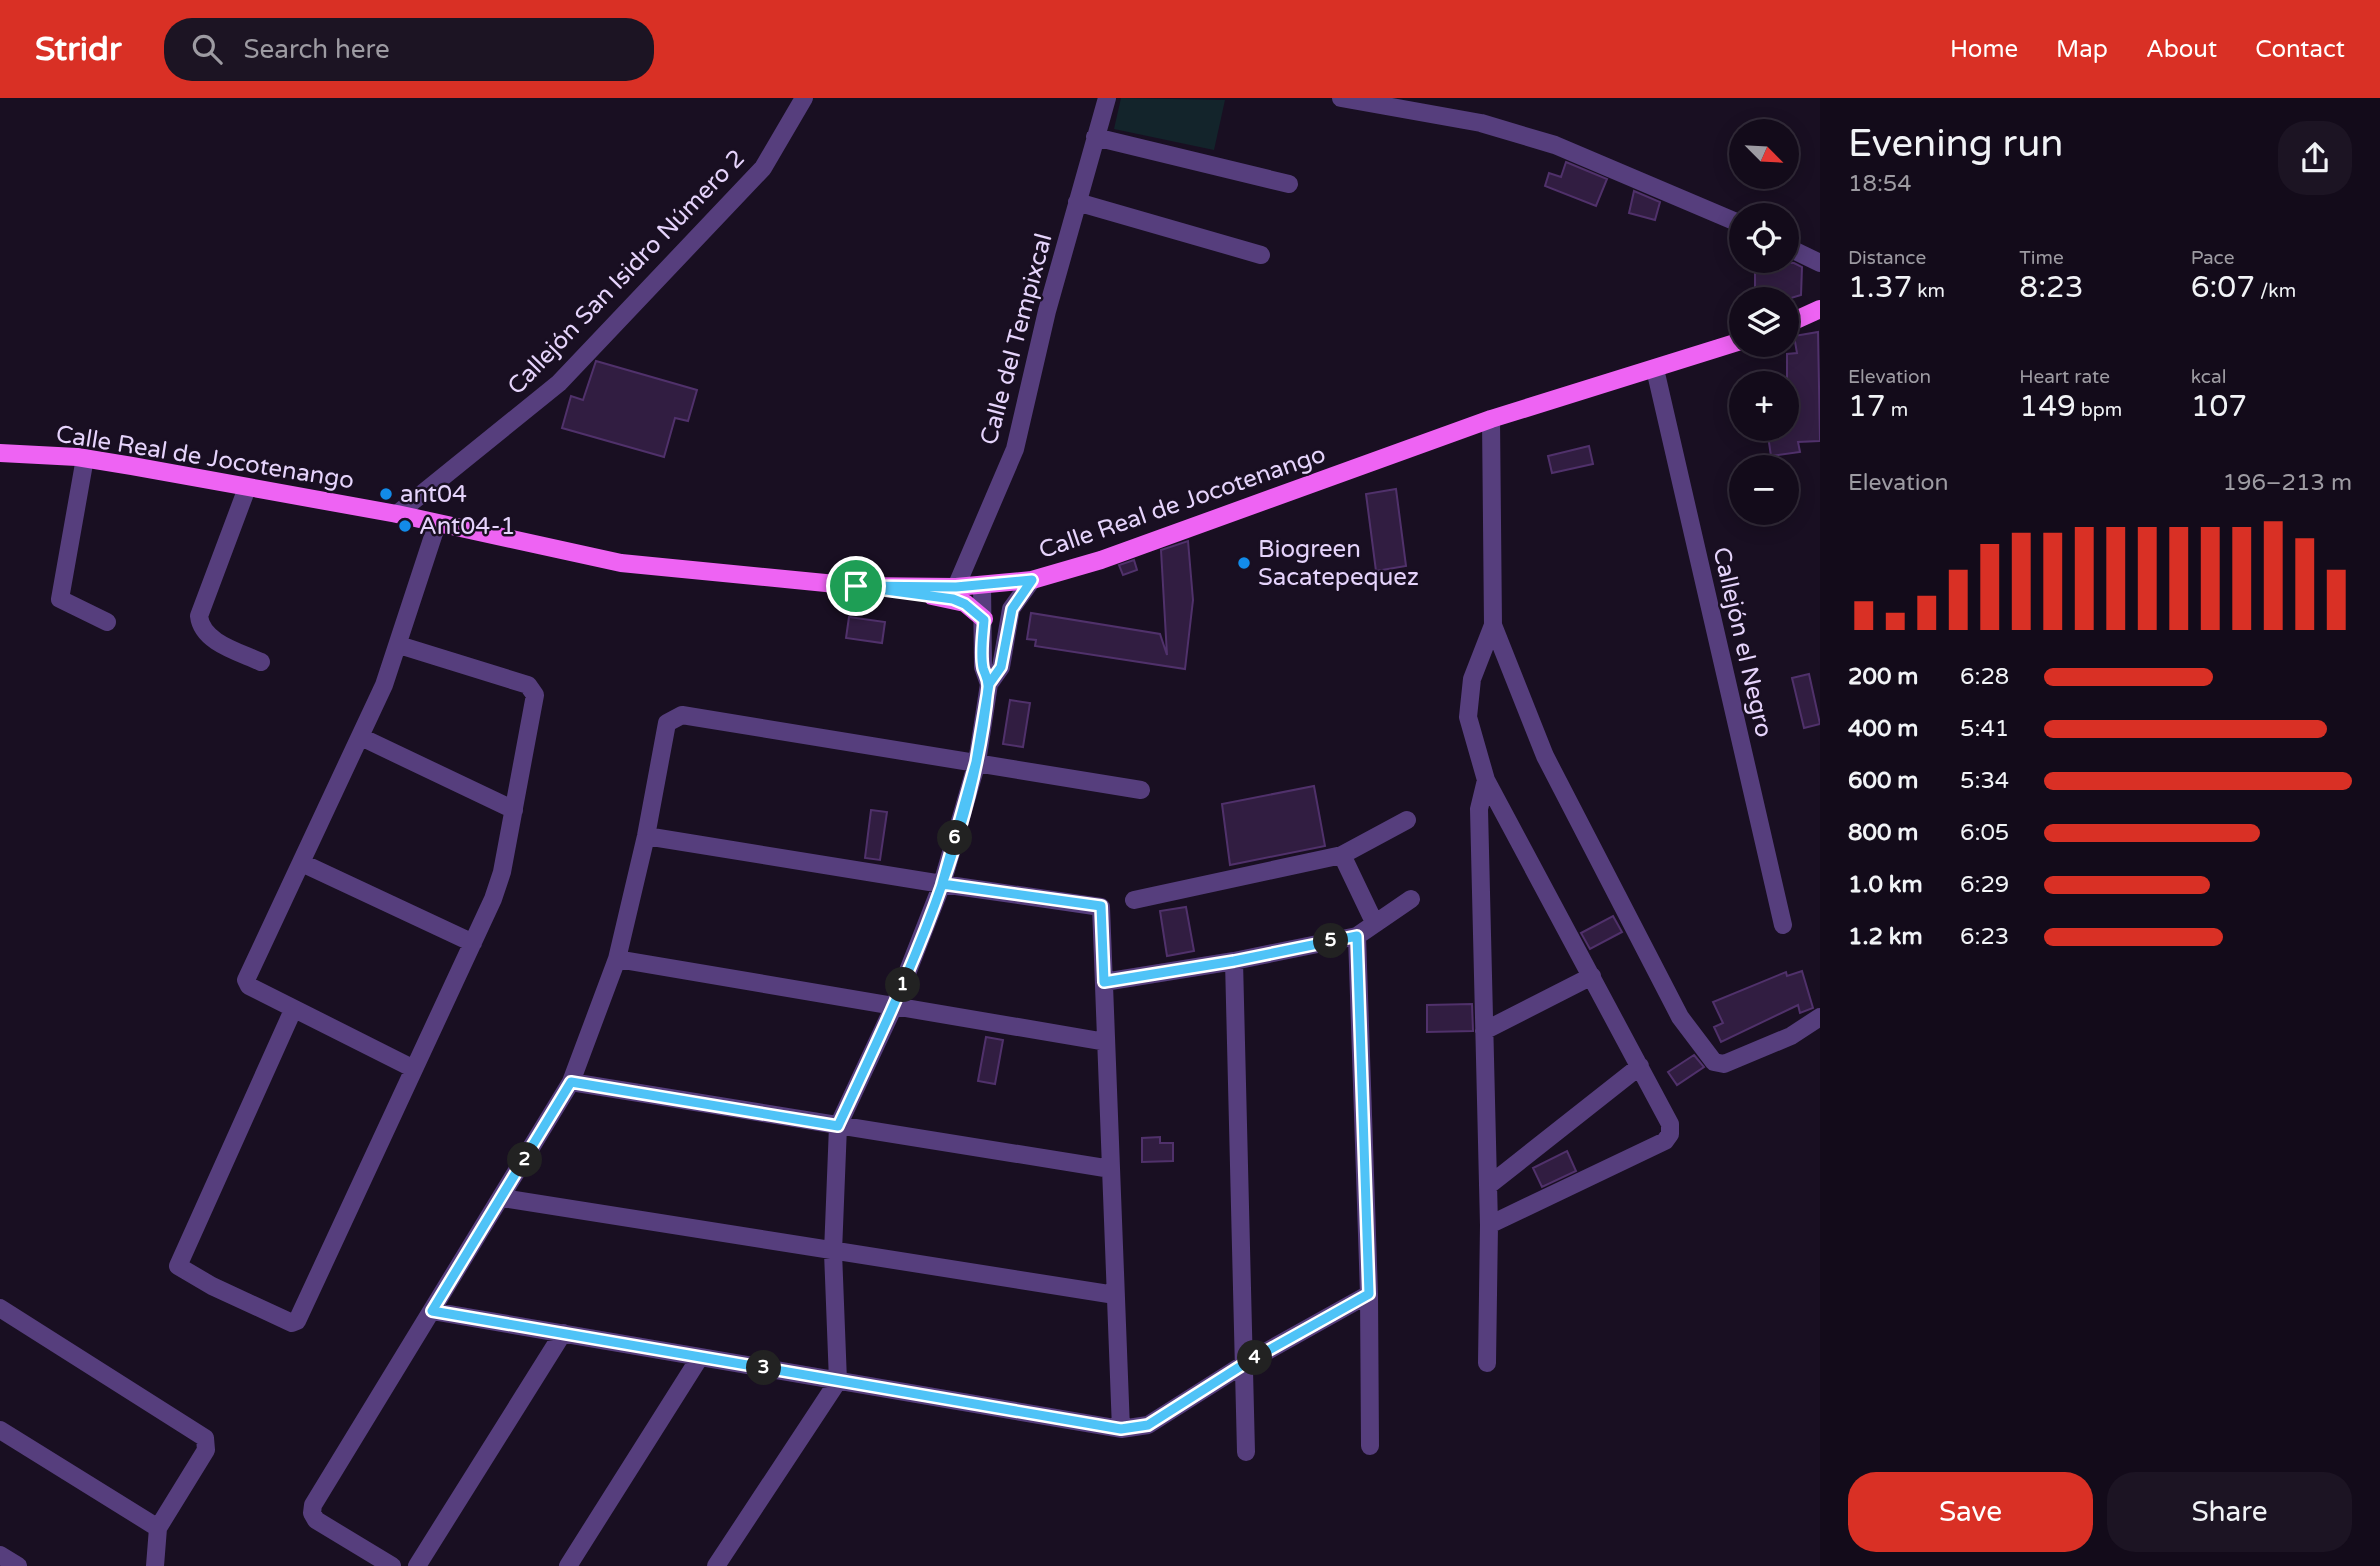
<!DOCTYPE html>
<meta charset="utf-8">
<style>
body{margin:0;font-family:"Varela Round",sans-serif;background:#1c1423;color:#f1f3f6;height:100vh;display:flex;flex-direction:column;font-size:26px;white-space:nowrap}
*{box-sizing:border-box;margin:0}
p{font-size:23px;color:#9d9ba2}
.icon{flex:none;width:38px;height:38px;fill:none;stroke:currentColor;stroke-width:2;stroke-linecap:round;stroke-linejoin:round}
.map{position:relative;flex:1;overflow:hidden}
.panel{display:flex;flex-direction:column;background:#130b1a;width:560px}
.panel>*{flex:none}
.needle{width:46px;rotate:114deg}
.controls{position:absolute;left:1729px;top:21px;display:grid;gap:14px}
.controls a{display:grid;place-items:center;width:70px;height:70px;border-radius:50%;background:#130b1a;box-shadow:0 4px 18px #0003,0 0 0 2px #322b39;font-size:35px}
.pin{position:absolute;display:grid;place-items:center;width:60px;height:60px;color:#fff;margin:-30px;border:4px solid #fff;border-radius:50%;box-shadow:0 2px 7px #0007}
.km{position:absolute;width:35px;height:35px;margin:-18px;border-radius:50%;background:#222;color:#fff;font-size:19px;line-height:35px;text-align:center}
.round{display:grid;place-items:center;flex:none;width:74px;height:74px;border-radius:28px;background:#1c1423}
.head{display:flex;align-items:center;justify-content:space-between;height:119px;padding:0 28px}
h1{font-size:38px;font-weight:600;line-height:52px}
.figures{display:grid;grid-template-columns:repeat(3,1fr);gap:10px;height:119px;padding:7px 28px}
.figures div{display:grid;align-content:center}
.figures b{font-size:30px;font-weight:600}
.figures small{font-size:19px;font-weight:400}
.figures p{font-size:19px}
.chart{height:196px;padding:14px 28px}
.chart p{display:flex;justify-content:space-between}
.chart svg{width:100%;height:126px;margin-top:7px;stroke:#d93025;stroke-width:6}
.cta{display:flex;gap:14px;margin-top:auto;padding:14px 28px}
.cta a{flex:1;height:80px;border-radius:28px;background:#d93025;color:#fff;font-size:28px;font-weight:600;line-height:80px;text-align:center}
.cta a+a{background:#1c1423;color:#f1f3f6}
ul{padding:0 28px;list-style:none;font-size:23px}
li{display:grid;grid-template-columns:112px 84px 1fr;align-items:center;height:52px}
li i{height:18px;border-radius:9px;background:#d93025}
header{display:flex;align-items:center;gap:42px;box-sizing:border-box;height:98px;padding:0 35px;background:#d93025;color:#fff}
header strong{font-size:33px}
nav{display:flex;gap:38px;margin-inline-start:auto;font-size:24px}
.search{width:490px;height:63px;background:#1c1423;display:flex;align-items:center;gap:18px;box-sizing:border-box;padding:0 24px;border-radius:28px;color:#9d9ba2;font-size:26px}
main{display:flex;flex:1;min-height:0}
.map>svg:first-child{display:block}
.green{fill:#13242b}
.building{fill:#311d41;stroke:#50316b;stroke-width:2}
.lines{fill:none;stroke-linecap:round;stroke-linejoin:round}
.minor{stroke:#563e7d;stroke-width:18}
.major{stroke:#ee63f3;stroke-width:18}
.route-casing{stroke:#fff;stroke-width:14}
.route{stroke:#4fc3f7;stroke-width:9}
.poi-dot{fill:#128be9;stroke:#190f22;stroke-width:2.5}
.labels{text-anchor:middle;stroke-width:5;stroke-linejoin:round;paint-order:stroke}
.street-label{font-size:24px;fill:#e6d4fc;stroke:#190f22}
.poi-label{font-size:24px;fill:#e6d4fc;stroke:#190f22;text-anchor:start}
</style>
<header>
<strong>Stridr</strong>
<div class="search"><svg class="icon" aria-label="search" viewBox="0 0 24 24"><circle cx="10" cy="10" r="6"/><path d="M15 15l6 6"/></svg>Search here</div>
<nav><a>Home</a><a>Map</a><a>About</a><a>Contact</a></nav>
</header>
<main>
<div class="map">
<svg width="1820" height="1468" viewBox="0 0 1820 1468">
<rect width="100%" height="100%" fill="#190f22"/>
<!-- green -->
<path class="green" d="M 1121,0 L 1225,2 L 1214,52 L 1114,31 Z"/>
<!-- building -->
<path class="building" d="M 1566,64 L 1607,81 L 1596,108 L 1545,88 L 1549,75 L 1561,79 Z
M 1634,93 L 1660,104 L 1655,122 L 1629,115 Z
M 1755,163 L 1794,165 L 1802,169 L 1801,197 L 1791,200 L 1755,197 Z
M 1818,234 L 1820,343 L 1798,344 L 1800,354 L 1771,358 L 1767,331 L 1787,331 L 1787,256 L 1797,255 L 1794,238 Z
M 596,263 L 697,292 L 688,323 L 675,320 L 664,359 L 562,330 L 571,298 L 583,302 Z
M 1589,348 L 1593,366 L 1552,375 L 1548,358 Z
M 1396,391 L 1406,468 L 1376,473 L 1366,396 Z
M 1188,443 L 1193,502 L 1185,571 L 1035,548 L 1036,542 L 1027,541 L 1031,515 L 1160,536 L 1167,557 L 1161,452 Z
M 1134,462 L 1137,472 L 1123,477 L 1119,467 Z
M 849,519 L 885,524 L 882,545 L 846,540 Z
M 1809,576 L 1820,626 L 1804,630 L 1792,580 Z
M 1010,602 L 1030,605 L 1023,649 L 1003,646 Z
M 1314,688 L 1325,748 L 1230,767 L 1222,706 Z
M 871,712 L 887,714 L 880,762 L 865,760 Z
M 1186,809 L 1194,853 L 1167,858 L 1160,813 Z
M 1613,818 L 1622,834 L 1590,851 L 1581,835 Z
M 1802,873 L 1813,910 L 1800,915 L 1798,907 L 1721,944 L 1714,929 L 1723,925 L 1713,904 L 1786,874 L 1787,878 Z
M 1472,906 L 1473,933 L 1427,934 L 1427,907 Z
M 986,939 L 1003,942 L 995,986 L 978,983 Z
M 1694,957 L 1704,969 L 1677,987 L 1668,974 Z
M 1160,1039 L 1160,1045 L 1173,1045 L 1173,1063 L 1142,1064 L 1142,1040 Z
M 1567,1053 L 1576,1073 L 1542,1089 L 1533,1070 Z"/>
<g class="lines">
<!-- minor -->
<path class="minor" d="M 1341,0 L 1481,25 L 1555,47 L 1741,126
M 1095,39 L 1289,86
M 1077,104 L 1261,157
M 1787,149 L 1820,165
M 1655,271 L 1783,827
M 85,360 L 60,501 L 107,524
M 247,390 L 199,518 C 202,545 240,554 261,564
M 397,416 L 559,285 L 763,70 L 804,0
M 982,487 L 983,569 L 989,586
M 956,489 L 1015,351 L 1047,213 L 1107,0
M 1493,527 L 1545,658 L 1680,919 L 1714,964 L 1724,966 L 1791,938 L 1820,919
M 361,639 L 514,712
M 1486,682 L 1479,711 L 1489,1127 L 1487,1265
M 646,738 L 942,786 L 1101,809 L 1121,1331
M 1342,757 L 1375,826
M 302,765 L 473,845
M 1134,802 L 1342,757 L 1407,722
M 1357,838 L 1369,1196 L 1370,1348
M 617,861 L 1106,944
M 1234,863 L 1246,1354
M 1104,884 L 1234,863 L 1357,838 L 1411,801
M 293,912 L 178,1168 L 212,1188 L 292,1225 L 297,1223 L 493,801 L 502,774 L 535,597 L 528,587 L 399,547
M 1484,933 L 1592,878
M 414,971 L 249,888 L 246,882 L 384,587 L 437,426
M 571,984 L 1111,1071
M 1488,1088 L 1640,968
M 503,1100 L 1115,1197
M 1489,1127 L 1665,1043 L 1670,1036 L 1670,1026 L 1486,682 L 1468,619 L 1472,581 L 1493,527 L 1491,321
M 0,1210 L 205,1340 L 206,1352 L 158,1430 L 155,1468
M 432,1213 L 1121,1331 L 1148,1327 L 1244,1266 L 1369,1196
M 0,1332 L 158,1430
M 0,1457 L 18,1468
M 392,1468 L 316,1422 L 312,1415 L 313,1407 L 571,984 L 617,861 L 646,738 L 667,625 L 682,617 L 1141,692
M 417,1468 L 563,1235
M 568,1468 L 700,1259
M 716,1468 L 838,1283 L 833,1154 L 838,1028 L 895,906 L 942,786 L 977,664 L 989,586 L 1001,569 L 1011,511 L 1032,482"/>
<!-- major -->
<path class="major" d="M 1787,226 L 1820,211
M 0,355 L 77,359 L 132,368 L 397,416 L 621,465 L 856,488 L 956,489 L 1032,482 L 1101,462 L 1491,321 L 1741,243
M 932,498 L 965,505 L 984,521"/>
</g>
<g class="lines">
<!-- route casing -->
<g class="route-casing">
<path id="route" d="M 856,488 L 953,501 L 965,506 L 984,522 C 983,536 980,555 983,570 C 985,577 989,582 988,590 C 973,744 903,889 838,1028 L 571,984 L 432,1213 L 1121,1331 L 1148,1327 L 1244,1266 L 1369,1196 L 1357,838 L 1234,863 L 1104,884 L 1101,808 L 942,786 L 976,664 L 989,586 L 1001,569 L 1012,511 L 1032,482 L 956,489 L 856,488"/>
</g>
<!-- route -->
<use href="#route" class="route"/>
</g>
<!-- markers -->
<g class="poi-dot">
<circle cx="386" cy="396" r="7"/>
<circle cx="405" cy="428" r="7"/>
<circle cx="1244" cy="465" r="7"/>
</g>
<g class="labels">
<!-- street labels -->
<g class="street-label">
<text transform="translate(626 174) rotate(-46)" y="8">Callejón San Isidro Número 2</text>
<text transform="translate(1016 241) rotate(-75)" y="8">Calle del Tempixcal</text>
<text transform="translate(205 359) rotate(9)" y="8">Calle Real de Jocotenango</text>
<text transform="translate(1182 404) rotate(-19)" y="8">Calle Real de Jocotenango</text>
<text transform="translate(1743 544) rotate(77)" y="8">Callejón el Negro</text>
</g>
<!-- poi labels -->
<g class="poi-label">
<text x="400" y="404">ant04</text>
<text x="419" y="436">Ant04-1</text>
<text x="1258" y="459">Biogreen<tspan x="1258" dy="28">Sacatepequez</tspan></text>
</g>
</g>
</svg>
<div class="controls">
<a><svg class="needle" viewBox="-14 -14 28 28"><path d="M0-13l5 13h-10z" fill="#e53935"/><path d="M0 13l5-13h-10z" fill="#9d9ba2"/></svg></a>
<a><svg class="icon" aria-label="locate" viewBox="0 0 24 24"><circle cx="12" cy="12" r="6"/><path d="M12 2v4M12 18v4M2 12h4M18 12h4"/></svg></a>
<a><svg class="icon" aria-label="layers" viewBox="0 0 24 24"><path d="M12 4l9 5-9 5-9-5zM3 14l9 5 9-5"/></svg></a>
<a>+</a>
<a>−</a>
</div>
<div class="pin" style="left:856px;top:488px;background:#1e9e55"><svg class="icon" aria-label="arrive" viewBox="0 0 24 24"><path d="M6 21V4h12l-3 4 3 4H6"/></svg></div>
<b class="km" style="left:903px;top:887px">1</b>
<b class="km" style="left:525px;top:1062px">2</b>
<b class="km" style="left:764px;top:1270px">3</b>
<b class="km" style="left:1255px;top:1260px">4</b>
<b class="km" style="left:1331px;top:843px">5</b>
<b class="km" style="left:955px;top:740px">6</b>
</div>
<section class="panel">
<div class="head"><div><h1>Evening run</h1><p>18:54</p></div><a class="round"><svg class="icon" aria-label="share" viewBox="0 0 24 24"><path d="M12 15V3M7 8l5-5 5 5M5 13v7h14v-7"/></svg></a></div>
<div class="figures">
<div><p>Distance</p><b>1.37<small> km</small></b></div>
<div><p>Time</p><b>8:23</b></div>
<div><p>Pace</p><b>6:07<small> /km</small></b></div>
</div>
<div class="figures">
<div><p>Elevation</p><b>17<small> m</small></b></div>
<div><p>Heart rate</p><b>149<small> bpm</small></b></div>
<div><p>kcal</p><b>107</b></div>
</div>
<div class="chart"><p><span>Elevation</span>196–213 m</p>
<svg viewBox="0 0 160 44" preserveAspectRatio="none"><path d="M5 44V34M15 44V38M25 44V32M35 44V23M45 44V14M55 44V10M65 44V10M75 44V8M85 44V8M95 44V8M105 44V8M115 44V8M125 44V8M135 44V6M145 44V12M155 44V23"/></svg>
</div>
<ul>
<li><b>200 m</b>6:28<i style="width:55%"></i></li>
<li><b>400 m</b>5:41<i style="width:92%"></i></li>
<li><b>600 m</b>5:34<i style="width:100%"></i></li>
<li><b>800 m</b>6:05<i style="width:70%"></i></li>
<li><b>1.0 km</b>6:29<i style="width:54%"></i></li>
<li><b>1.2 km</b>6:23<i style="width:58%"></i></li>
</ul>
<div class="cta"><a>Save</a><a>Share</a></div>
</section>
</main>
